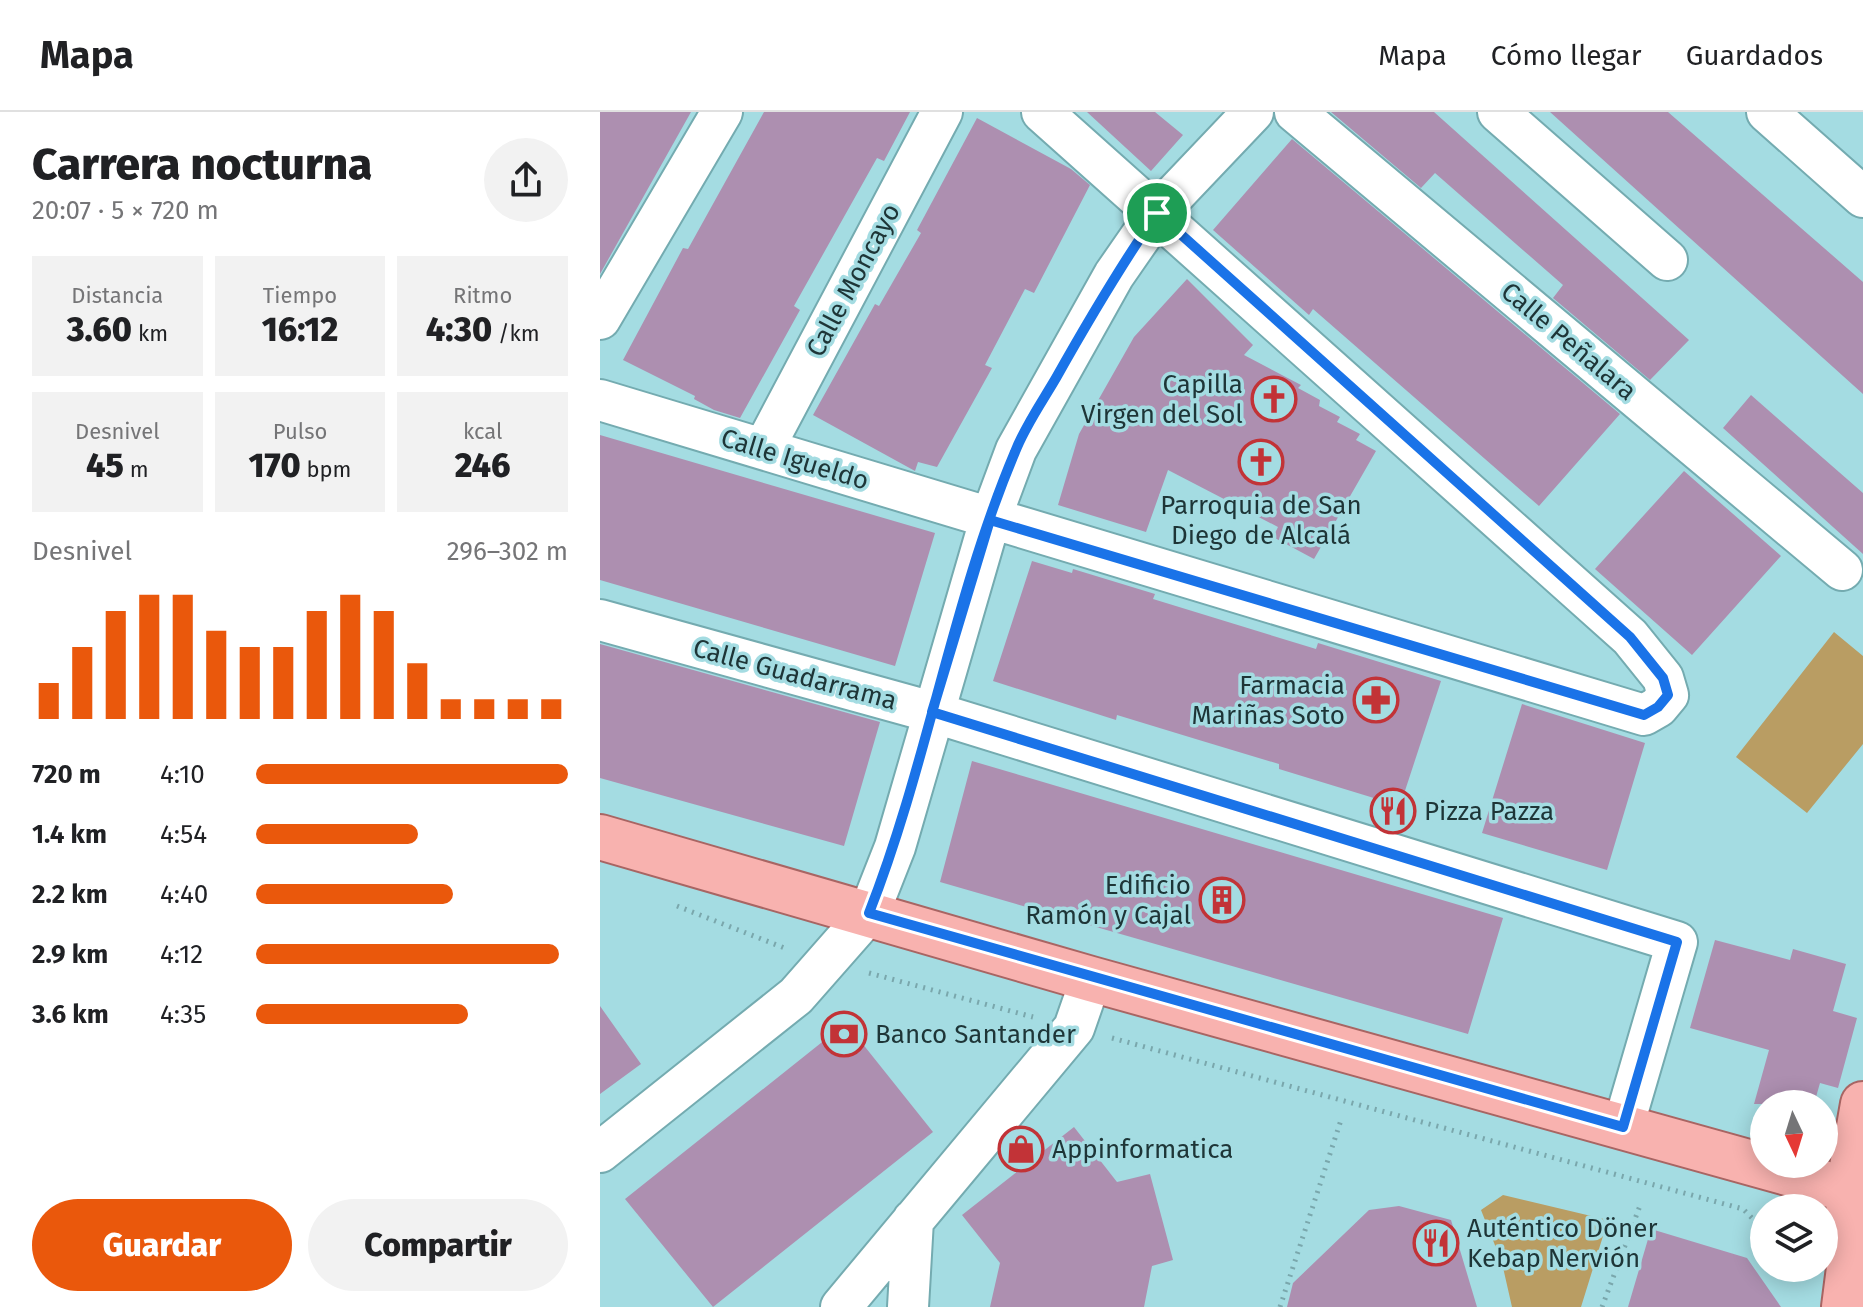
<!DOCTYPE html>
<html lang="es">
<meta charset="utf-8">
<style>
body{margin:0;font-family:"Fira Sans",sans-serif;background:#f2f2f2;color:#202124;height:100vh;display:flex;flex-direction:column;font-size:30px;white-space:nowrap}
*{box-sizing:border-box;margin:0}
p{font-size:26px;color:#757577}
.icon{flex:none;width:44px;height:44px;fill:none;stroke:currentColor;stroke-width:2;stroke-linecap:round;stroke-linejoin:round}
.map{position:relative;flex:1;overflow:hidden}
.details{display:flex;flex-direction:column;background:#fff;width:600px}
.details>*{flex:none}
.needle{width:52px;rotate:176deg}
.tools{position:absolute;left:1150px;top:978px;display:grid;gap:16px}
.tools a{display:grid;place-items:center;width:88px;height:88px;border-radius:50%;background:#fff;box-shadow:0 4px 20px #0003;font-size:40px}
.pin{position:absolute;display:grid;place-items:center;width:68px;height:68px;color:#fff;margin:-34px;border:4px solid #fff;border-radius:50%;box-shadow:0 2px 8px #0007}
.round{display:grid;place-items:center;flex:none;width:84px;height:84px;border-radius:42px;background:#f2f2f2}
.overview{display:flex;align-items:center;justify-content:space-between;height:136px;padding:0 32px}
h1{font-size:44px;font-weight:800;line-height:60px}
.figures{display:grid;grid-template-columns:repeat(3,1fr);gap:12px;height:136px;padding:8px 32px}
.figures div{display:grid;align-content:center;border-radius:0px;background:#f2f2f2;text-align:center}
.figures b{font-size:34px;font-weight:800}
.figures small{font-size:22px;font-weight:400}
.figures p{font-size:22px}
.chart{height:224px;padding:16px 32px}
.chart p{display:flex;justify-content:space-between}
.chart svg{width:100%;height:144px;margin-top:8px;stroke:#ea580c;stroke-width:6}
.primary-button{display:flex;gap:16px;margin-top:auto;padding:16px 32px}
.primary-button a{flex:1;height:92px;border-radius:48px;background:#ea580c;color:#fff;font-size:32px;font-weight:800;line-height:92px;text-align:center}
.primary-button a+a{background:#f2f2f2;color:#202124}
ul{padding:0 32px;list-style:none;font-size:26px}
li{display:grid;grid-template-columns:128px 96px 1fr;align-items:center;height:60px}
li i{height:20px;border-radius:10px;background:#ea580c}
header{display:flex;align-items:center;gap:48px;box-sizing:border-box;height:112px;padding:0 40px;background:#fff;border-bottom:2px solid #e0e0e0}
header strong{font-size:38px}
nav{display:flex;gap:44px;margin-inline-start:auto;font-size:28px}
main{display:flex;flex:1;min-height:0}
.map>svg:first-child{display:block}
.green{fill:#b99d63}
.building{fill:#ad8fb0}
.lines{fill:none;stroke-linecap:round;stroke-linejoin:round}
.minor-casing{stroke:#74abb0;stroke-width:44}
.major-casing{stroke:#a86563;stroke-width:48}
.path{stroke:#7aa7ac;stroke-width:5;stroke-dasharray:2 6;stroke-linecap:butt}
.minor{stroke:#fff;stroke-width:40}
.major{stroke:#f8b2af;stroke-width:44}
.route-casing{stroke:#fff;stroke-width:16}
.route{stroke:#1a73e8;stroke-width:10}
.labels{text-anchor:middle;stroke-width:7;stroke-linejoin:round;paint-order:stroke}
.street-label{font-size:26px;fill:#1e3537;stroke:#a4dce2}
.poi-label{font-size:26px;fill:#1e3537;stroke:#a4dce2;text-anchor:start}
</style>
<header>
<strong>Mapa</strong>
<nav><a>Mapa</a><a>Cómo llegar</a><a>Guardados</a></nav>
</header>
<main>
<section class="details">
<div class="overview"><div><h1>Carrera nocturna</h1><p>20:07 · 5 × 720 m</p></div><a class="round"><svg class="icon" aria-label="share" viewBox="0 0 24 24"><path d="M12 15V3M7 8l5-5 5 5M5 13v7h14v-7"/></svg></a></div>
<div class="figures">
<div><p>Distancia</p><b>3.60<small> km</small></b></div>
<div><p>Tiempo</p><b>16:12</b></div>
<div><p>Ritmo</p><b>4:30<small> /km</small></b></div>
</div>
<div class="figures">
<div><p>Desnivel</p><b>45<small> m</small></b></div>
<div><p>Pulso</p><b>170<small> bpm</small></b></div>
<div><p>kcal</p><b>246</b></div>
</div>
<div class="chart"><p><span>Desnivel</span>296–302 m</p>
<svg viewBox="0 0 160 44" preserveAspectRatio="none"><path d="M5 44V33M15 44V22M25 44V11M35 44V6M45 44V6M55 44V17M65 44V22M75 44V22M85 44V11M95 44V6M105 44V11M115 44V27M125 44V38M135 44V38M145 44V38M155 44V38"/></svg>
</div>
<ul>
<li><b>720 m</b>4:10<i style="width:100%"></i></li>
<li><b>1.4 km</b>4:54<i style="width:52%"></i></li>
<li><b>2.2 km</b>4:40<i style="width:63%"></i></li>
<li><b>2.9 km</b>4:12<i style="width:97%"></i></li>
<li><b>3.6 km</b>4:35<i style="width:68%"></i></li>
</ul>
<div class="primary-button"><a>Guardar</a><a>Compartir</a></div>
</section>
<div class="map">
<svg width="1263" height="1195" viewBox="0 0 1263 1195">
<rect width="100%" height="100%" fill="#a4dce2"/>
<!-- green -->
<path class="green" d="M 1234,520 L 1263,544 L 1263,632 L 1207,701 L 1136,645 Z
M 903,1083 L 1008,1108 L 981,1195 L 912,1195 L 902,1151 L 881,1098 Z"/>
<!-- building -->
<path class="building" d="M 0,0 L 91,0 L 0,162 Z
M 164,0 L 310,0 L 284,49 L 277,46 L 194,194 L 200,198 L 140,306 L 114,298 L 94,287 L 95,284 L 23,248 L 83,136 L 88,137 Z
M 487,0 L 555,0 L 583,23 L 551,59 Z
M 731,0 L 834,0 L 1089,228 L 1050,268 L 953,186 L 963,173 L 835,61 L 821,76 Z
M 950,0 L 1068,0 L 1263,170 L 1263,282 Z
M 377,6 L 471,57 L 490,73 L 434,181 L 425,177 L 385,253 L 392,256 L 337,355 L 318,350 L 315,359 L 213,303 L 275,192 L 279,194 L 321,121 L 317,118 Z
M 692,27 L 1020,302 L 939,394 L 713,197 L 709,203 L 613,118 Z
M 587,167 L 653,233 L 644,243 L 701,273 L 698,276 L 720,288 L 719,294 L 740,305 L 737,310 L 760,322 L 756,328 L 776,339 L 714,447 L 673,425 L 678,415 L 568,358 L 546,420 L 458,393 L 479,322 L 534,225 Z
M 1151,283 L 1263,381 L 1263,442 L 1123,316 Z
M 0,323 L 335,421 L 295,554 L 0,468 Z
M 1084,359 L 1181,444 L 1092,543 L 995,457 Z
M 432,449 L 472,461 L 473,457 L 555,482 L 553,487 L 716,537 L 718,531 L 841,569 L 800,694 L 679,657 L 679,652 L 599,628 L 517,603 L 516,608 L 393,569 Z
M 0,532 L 280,610 L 244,734 L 0,666 Z
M 922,592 L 1045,631 L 1007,758 L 882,721 Z
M 372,649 L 903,806 L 868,922 L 340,770 Z
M 1115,828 L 1190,848 L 1193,837 L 1246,852 L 1233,899 L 1257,906 L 1238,976 L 1220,971 L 1214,992 L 1154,992 L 1169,938 L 1090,916 Z
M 0,894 L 41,952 L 0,982 Z
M 246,911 L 333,1020 L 113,1195 L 25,1087 Z
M 474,1015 L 517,1070 L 550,1062 L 573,1148 L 552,1154 L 544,1195 L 390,1195 L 400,1151 L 362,1103 Z
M 799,1094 L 851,1108 L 877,1195 L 687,1195 L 693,1171 L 769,1098 Z
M 1051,1117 L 1147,1146 L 1181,1195 L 1028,1195 Z"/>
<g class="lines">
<!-- minor casing -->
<g class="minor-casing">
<path id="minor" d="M 695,0 L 1242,458
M 898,0 L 1067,148
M 1167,0 L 1263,85
M 0,207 L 122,0
M 0,288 L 1044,603 L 1058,595 L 1068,583 L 1063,566 L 1030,525 L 442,0
M 164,336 L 342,0
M 0,508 L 332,600 L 1077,830 L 1023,1015
M 0,1040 L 196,884 L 269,801 L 295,735 L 390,408 L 416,338 L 514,163 L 557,101 L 653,0
M 241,1195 L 474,916 L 491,867
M 308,1195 L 313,1108"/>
</g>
<!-- major casing -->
<g class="major-casing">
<path id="major" d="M 0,725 L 491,867 L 1263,1082
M 1244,1195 L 1250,1148 L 1248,1078 L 1263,992"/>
</g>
<!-- path -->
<path class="path" d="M 77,794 L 187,837
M 269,861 L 433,905
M 512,926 L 1143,1097 L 1164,1118
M 680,1195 L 741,1008
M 1002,1195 L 1041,1091"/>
<!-- minor -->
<use href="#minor" class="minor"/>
<!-- major -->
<use href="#major" class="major"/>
</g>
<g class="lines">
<!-- route casing -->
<g class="route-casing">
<path id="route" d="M 557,101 C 520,155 488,209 456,266 C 442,290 425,314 415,340 C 352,489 328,651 269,801 L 1023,1015 L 1077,830 L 332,600 L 390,408 L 1044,603 L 1058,595 L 1068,583 L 1063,566 L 1030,525 L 557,101"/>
</g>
<!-- route -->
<use href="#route" class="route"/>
</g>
<!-- icons -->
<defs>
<g id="church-ring" transform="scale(2.3)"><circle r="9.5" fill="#a4dce2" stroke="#c23337" stroke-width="1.5"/><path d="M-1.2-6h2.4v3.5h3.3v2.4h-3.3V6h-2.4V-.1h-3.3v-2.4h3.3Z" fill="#c23337"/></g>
<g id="pharmacy-ring" transform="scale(2.3)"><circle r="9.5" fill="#a4dce2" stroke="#c23337" stroke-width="1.5"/><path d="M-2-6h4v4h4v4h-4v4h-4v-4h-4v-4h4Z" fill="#c23337"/></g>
<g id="restaurant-ring" transform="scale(2.3)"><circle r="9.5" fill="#a4dce2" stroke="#c23337" stroke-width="1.5"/><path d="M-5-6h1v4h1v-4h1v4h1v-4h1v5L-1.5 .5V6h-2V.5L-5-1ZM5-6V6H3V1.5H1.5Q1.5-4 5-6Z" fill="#c23337"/></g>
<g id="building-ring" transform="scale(2.3)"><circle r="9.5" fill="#a4dce2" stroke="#c23337" stroke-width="1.5"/><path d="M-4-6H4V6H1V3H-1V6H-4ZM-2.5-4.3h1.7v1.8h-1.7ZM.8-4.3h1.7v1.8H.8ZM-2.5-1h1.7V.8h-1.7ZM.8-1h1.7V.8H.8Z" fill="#c23337"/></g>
<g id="bank-ring" transform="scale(2.3)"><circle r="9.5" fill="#a4dce2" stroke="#c23337" stroke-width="1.5"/><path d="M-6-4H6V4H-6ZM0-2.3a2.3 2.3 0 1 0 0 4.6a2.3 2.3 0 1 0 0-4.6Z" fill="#c23337"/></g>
<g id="shop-ring" transform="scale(2.3)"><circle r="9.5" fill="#a4dce2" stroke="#c23337" stroke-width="1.5"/><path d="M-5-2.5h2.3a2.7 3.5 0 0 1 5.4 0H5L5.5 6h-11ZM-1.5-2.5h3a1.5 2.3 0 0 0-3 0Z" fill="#c23337"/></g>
</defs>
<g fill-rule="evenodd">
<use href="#church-ring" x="674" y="287"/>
<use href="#church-ring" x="661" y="350"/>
<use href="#pharmacy-ring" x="776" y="588"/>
<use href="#restaurant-ring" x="793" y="699"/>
<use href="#building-ring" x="622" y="788"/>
<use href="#bank-ring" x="244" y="922"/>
<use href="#shop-ring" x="421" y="1037"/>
<use href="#restaurant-ring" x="836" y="1131"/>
</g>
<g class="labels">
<!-- street labels -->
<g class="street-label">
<text transform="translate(253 168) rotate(-62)" y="9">Calle Moncayo</text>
<text transform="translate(969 229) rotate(40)" y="9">Calle Peñalara</text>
<text transform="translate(195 347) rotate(17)" y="9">Calle Igueldo</text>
<text transform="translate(195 562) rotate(15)" y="9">Calle Guadarrama</text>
</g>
<!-- poi labels -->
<g class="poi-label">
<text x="643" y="281" text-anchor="end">Capilla<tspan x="643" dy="30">Virgen del Sol</tspan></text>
<text x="661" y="402" text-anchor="middle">Parroquia de San<tspan x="661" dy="30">Diego de Alcalá</tspan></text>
<text x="745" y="582" text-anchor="end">Farmacia<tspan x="745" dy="30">Mariñas Soto</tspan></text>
<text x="824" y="708">Pizza Pazza</text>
<text x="591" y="782" text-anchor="end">Edificio<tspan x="591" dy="30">Ramón y Cajal</tspan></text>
<text x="275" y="931">Banco Santander</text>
<text x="452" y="1046">Appinformatica</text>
<text x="867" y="1125">Auténtico Döner<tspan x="867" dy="30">Kebap Nervión</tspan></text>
</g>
</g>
</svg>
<div class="tools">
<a><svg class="needle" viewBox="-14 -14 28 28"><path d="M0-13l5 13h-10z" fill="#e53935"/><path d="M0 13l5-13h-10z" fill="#757577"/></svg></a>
<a><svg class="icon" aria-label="layers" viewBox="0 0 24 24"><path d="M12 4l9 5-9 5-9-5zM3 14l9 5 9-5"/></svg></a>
</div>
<div class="pin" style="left:557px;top:101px;background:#1e9e55"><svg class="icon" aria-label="arrive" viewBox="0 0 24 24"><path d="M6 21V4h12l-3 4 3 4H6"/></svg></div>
</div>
</main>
